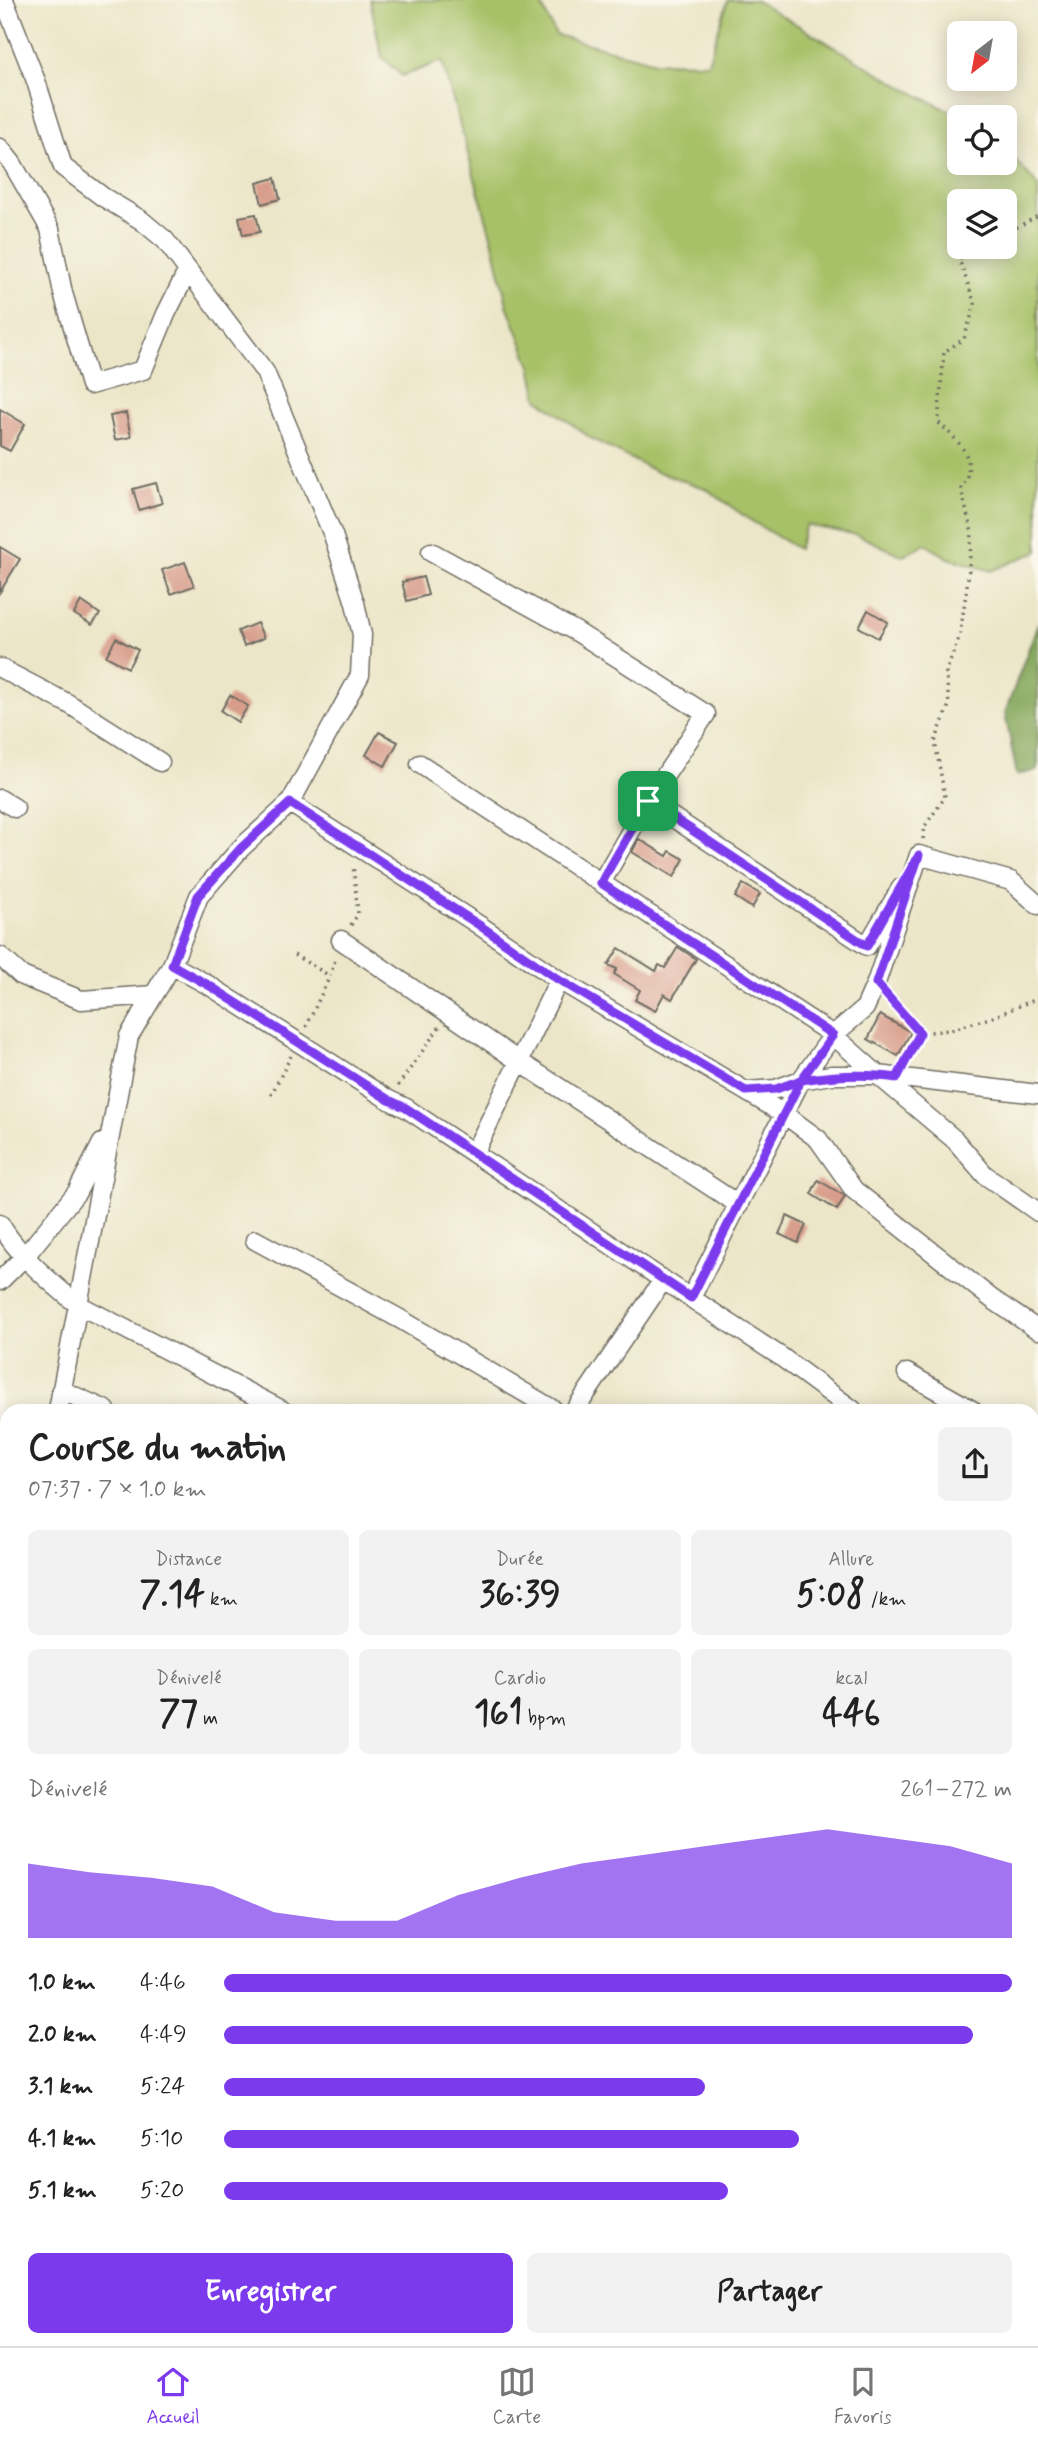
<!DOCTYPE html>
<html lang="fr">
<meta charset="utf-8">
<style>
body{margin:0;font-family:Mynerve,sans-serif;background:#f2f2f2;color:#222;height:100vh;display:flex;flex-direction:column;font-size:26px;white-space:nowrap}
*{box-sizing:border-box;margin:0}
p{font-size:23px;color:#767676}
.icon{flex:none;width:38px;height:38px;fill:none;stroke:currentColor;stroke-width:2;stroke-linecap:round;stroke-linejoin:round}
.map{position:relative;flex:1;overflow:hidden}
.drawer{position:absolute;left:0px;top:1404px;width:1040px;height:943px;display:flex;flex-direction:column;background:#fff;border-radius:21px 21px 0 0;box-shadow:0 4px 18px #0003}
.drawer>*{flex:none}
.needle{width:46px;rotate:211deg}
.fabs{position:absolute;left:947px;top:21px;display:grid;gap:14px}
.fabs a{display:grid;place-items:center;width:70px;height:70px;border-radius:10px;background:#fff;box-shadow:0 4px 18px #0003;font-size:35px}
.pin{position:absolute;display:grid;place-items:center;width:60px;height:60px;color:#fff;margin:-30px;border-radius:14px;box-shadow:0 4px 10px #0006}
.round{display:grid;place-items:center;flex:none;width:74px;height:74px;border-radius:10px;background:#f2f2f2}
.head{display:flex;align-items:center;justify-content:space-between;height:119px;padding:0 28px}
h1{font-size:38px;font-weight:700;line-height:52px}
.stats{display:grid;grid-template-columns:repeat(3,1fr);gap:10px;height:119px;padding:7px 28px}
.stats div{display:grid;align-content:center;border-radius:10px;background:#f2f2f2;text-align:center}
.stats b{font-size:35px;font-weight:700}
.stats small{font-size:19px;font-weight:400}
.stats p{font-size:19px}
.chart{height:196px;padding:14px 28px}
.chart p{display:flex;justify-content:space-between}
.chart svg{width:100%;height:126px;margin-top:7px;fill:#7c3aed;opacity:.7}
.button{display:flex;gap:14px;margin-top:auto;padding:14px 28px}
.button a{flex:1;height:80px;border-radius:10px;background:#7c3aed;color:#fff;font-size:28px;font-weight:700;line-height:80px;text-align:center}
.button a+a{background:#f2f2f2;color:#222}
ul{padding:0 28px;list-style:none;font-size:23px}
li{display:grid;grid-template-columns:112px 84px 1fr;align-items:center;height:52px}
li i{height:18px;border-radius:9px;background:#7c3aed}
.tab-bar{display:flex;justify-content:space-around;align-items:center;height:98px;border-top:2px solid #e0e0e0;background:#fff;font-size:19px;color:#767676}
.tab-bar a{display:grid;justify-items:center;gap:4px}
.tab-bar .current{color:#7c3aed}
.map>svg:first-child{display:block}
.green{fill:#a7c167;stroke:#697649;stroke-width:2;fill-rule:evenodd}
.forest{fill:#85a75c;stroke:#586944;stroke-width:2}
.building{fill:#d89d8b}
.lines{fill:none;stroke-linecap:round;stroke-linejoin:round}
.street-casing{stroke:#6f6c62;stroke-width:21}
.path{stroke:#6f6c62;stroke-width:3.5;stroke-dasharray:2 5;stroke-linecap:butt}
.street{stroke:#fff;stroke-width:18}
.route-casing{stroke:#fff;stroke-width:14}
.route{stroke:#7c3aed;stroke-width:9}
</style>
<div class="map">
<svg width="1038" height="2346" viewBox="0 0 1038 2346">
<rect width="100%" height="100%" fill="#fbf7ec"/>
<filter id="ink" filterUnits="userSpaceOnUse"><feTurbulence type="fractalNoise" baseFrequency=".0143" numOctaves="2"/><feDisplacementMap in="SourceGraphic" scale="14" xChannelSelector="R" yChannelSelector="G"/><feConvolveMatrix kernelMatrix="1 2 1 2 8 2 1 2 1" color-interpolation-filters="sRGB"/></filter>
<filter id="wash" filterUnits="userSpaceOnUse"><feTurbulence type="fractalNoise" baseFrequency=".00686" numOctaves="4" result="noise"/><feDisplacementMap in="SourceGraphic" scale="28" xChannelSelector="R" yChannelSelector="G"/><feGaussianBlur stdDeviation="1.57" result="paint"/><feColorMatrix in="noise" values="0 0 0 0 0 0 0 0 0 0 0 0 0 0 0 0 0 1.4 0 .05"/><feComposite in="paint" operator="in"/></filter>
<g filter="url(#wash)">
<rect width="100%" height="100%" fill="#ece6c9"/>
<!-- green -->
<path class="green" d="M 370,0 L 539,0 L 556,35 L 655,62 L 708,63 L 728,0 L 755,0 L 908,90 L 961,117 L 959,117 L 959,163 L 1004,163 L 1005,151 L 1016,161 L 1038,185 L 1038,551 L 991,571 L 949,558 L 925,544 L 903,556 L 858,535 L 806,525 L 798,549 L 750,520 L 705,488 L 655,471 L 592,439 L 538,399 L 531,366 L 507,305 L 493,243 L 442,61 L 402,76 L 382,57 ZM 959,201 L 1004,201 L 1004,247 L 959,247 Z"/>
<!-- forest -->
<path class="forest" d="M 1038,623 L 1038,770 L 1017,775 L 1005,713 Z"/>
<g id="blocks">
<!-- building -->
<path class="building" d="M 275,178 L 280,199 L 262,204 L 257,183 Z
M 256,214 L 260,232 L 243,235 L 239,217 Z
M 0,409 L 25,424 L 10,451 L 0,446 Z
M 126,413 L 131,437 L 115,440 L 110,416 Z
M 156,483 L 162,503 L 139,510 L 133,489 Z
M 0,547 L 20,559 L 0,592 Z
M 185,562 L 194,586 L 171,594 L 162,570 Z
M 423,577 L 428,595 L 407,601 L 402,582 Z
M 81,601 L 100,614 L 92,625 L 74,614 Z
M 868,610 L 888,622 L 878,638 L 859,627 Z
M 257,623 L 264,638 L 244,646 L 238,631 Z
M 116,638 L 138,650 L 128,668 L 106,656 Z
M 230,695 L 248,706 L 238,722 L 221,711 Z
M 379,732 L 398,742 L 385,766 L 366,755 Z
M 639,839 L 667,856 L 670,851 L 684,859 L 674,877 L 632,852 Z
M 743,884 L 760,894 L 752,908 L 735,897 Z
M 678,947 L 696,959 L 672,999 L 664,994 L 655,1011 L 635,1000 L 640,990 L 614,974 L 617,969 L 608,965 L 619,948 L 656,971 L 659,965 L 665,968 Z
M 880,1015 L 911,1032 L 898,1056 L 868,1039 Z
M 818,1180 L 845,1196 L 837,1210 L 811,1194 Z
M 787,1216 L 806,1225 L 798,1243 L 779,1234 Z"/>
</g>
</g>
<g filter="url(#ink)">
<use href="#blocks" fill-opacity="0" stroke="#6f6c62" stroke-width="2"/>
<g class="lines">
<!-- street casing -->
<g class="street-casing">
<path id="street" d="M 4,0 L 36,81 L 63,167 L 103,197 L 141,220 L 165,240 L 265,372 L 333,535 L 355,603 L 362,635 L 360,675 L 290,803 L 241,848 L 199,896 L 172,965 L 129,1036 L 58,1410
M 0,148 L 12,163 L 50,229 L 63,293 L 90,385 L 143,370 L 166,314 L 188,270
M 431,552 L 577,632 L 706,714 L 648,801 L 601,883
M 0,668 L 69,704 L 160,762
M 420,764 L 833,1035 L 878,1075 L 1038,1094
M 0,799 L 15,808
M 648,801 L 867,946 L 901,888
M 290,803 L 479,925 L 559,980 L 784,1114 L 818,1139 L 854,1190 L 992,1299 L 1038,1330
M 919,855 L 1011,881 L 1038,905
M 341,940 L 520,1062 L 739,1205
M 0,956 L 22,976 L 81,1000 L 154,995
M 172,965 L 210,986 L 389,1100 L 406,1108 L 683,1293 L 780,1356 L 853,1410
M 746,1091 L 776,1089 L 801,1080 L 831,1075 L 878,1075 L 955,1140 L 985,1175 L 1038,1212
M 474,1153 L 559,980
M 0,1224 C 17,1254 51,1283 77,1304 L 282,1410
M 255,1240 L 400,1319 L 554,1410
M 0,1281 L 26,1255 L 77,1192 L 102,1143
M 691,1298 L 801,1080 L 833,1035 L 865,1008 L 876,983 L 919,855
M 907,1373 L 972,1410
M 61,1390 L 106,1410
M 575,1410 L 663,1280
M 1032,1446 L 1038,1449
M 1032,1519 L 1038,1522
M 1032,1697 L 1038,1701
M 0,1727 L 7,1735
M 1032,1829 L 1038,1833
M 0,1887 L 7,1885
M 1032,1944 L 1038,1947
M 1032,2090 L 1038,2093
M 0,2149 L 3,2160
M 0,2306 L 7,2306
M 620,2346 L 620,2340"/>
</g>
<!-- path -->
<path class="path" d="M 1004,234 L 1038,216
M 923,839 L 925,826 L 945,797 L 935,742 L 949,705 L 946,672 L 960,635 L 968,579 L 972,533 L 961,489 C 980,459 959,442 938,422 L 944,352 L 964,339 L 975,304 L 959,259 L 982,247
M 351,925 L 358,914 L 353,865
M 294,955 L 330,976
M 889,998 L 920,1033
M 306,1027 L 330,976 L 336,957
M 906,1061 L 920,1033 L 950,1030 L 993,1017 L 1038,998
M 398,1086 L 440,1026
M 271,1095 L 291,1056
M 0,1456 L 7,1459
M 0,1944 L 7,1941"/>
<!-- street -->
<use href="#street" class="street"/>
</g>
</g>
<g class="lines" filter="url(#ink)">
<!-- route casing -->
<g class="route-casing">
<path id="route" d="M 648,801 L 601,883 L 833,1035 L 801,1080 L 776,1089 L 746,1091 L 559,980 L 479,925 L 290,803 L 241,848 L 198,896 L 172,965 L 210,986 L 389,1100 L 406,1108 L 691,1298 L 801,1080 C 833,1075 865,1073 897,1078 L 920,1033 L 876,983 L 919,855 L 867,946 L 648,801"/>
</g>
<!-- route -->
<use href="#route" class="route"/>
</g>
</svg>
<div class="fabs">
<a><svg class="needle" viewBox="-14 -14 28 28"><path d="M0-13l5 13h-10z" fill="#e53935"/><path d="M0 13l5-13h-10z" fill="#767676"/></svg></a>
<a><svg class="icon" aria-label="locate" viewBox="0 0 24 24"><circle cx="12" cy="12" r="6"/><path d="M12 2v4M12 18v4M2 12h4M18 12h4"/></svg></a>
<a><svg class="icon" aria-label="layers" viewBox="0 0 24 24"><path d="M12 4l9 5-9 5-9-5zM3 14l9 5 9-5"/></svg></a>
</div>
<div class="pin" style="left:648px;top:801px;background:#1e9e55"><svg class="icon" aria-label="arrive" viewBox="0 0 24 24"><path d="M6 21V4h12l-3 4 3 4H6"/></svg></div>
<section class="drawer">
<div class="head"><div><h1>Course du matin</h1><p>07:37 · 7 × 1.0 km</p></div><a class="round"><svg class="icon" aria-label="share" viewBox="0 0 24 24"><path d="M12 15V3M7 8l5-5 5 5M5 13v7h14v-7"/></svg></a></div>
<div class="stats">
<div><p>Distance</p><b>7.14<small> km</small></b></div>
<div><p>Durée</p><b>36:39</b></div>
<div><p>Allure</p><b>5:08<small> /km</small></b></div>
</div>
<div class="stats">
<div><p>Dénivelé</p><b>77<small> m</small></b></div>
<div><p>Cardio</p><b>161<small> bpm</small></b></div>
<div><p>kcal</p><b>446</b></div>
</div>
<div class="chart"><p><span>Dénivelé</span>261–272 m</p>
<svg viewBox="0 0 160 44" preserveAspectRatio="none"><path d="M0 44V18L10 21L20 23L30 26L40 35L50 38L60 38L70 29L80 23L90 18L100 15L110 12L120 9L130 6L140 9L150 12L160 18V44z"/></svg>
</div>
<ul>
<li><b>1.0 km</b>4:46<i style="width:100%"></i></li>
<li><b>2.0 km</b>4:49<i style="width:95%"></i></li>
<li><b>3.1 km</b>5:24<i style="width:61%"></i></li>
<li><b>4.1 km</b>5:10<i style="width:73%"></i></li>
<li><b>5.1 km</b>5:20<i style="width:64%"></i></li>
</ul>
<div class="button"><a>Enregistrer</a><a>Partager</a></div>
</section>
</div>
<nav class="tab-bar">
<a class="current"><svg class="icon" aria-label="home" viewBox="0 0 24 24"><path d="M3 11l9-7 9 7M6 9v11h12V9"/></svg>Accueil</a>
<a><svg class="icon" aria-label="map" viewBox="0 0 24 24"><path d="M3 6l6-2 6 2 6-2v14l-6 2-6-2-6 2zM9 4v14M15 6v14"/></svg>Carte</a>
<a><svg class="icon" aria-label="saved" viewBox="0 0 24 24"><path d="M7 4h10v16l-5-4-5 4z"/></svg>Favoris</a>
</nav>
